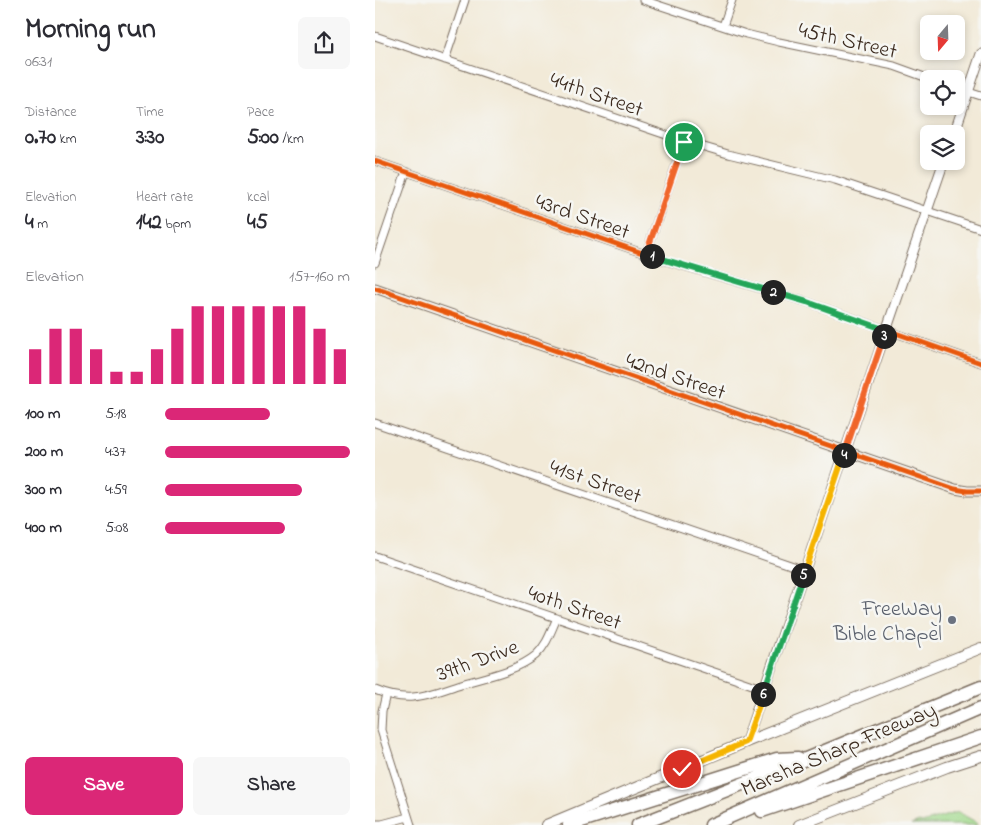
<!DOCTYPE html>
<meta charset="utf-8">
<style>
body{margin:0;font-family:"Indie Flower",sans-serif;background:#f7f7f7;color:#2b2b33;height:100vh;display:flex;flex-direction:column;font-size:19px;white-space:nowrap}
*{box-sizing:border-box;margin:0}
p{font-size:16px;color:#7c7c81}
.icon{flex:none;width:28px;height:28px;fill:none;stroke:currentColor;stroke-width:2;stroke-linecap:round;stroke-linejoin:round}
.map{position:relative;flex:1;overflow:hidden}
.side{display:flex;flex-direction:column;background:#fff;width:375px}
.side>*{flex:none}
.needle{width:32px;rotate:199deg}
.fabs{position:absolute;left:545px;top:15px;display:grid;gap:10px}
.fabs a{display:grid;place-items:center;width:45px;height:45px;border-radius:8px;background:#fff;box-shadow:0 2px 8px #0003;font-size:25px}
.pin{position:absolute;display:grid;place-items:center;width:42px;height:42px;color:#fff;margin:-21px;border:2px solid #fff;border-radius:50%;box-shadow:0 1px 5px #0007}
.km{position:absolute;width:25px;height:25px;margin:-12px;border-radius:50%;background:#222;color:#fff;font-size:14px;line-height:25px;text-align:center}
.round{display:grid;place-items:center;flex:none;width:52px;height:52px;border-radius:8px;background:#f7f7f7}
.summary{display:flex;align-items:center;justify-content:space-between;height:85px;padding:0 25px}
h1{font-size:28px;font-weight:700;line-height:38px}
.metrics{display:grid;grid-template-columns:repeat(3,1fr);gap:8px;height:85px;padding:5px 25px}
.metrics div{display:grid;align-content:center}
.metrics b{font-size:21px;font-weight:700}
.metrics small{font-size:14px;font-weight:400}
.metrics p{font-size:14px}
.chart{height:140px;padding:10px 25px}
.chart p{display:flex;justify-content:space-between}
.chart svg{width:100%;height:90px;margin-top:5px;stroke:#db2777;stroke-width:6}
.action{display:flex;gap:10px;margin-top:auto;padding:10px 25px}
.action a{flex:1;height:58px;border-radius:8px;background:#db2777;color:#fff;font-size:20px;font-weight:700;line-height:58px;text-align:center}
.action a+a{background:#f7f7f7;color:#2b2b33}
ul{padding:0 25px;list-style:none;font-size:16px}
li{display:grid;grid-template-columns:80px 60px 1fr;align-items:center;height:38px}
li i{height:12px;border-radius:6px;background:#db2777}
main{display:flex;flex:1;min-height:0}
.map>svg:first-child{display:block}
.green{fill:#9fd88a;stroke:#6d8154}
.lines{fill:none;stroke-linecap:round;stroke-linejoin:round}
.minor-casing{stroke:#7b6d5f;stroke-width:9}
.tertiary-casing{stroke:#7b6d5f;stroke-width:11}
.secondary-casing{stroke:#7b6d5f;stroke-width:12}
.motorway-casing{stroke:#7b6d5f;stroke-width:15}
.minor{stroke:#fff;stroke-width:7}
.tertiary{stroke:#fff;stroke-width:9}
.secondary{stroke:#fff;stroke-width:10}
.motorway{stroke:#fff;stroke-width:12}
.cycleway-casing{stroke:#f6f6f2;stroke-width:8}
.cycleway{stroke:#e8590c;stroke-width:5}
.split-1-casing{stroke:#fff;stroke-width:10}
.split-2-casing{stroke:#fff;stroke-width:10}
.split-3-casing{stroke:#fff;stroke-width:10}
.split-4-casing{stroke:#fff;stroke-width:10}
.split-5-casing{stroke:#fff;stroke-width:10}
.split-6-casing{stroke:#fff;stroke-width:10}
.split-7-casing{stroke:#fff;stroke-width:10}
.split-1{stroke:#f0652b;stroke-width:6}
.split-2{stroke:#22a559;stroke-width:6}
.split-3{stroke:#22a559;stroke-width:6}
.split-4{stroke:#f0652b;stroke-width:6}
.split-5{stroke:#f5b400;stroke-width:6}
.split-6{stroke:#22a559;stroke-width:6}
.split-7{stroke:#f5b400;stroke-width:6}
.worship-dot{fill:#6b7280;stroke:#f6f6f2;stroke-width:2}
.labels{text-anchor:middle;stroke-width:5;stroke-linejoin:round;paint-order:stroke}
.street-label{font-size:22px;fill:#3b2a1e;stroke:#f6f6f2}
.worship-label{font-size:22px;fill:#5b616d;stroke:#f6f6f2;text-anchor:end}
</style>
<main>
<section class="side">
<div class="summary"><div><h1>Morning run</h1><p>06:31</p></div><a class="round"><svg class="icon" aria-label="share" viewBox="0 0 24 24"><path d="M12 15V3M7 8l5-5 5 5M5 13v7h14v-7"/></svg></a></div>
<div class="metrics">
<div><p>Distance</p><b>0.70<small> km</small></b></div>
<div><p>Time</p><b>3:30</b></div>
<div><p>Pace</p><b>5:00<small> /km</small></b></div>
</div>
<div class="metrics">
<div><p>Elevation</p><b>4<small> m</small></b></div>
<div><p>Heart rate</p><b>142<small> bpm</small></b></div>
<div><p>kcal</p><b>45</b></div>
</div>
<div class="chart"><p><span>Elevation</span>157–160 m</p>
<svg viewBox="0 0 160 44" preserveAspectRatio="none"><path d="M5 44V27M15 44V17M25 44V17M35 44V27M45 44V38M55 44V38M65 44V27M75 44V17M85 44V6M95 44V6M105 44V6M115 44V6M125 44V6M135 44V6M145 44V17M155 44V27"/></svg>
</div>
<ul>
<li><b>100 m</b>5:18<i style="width:57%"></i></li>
<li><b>200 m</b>4:37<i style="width:100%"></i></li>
<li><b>300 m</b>4:59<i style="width:74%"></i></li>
<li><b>400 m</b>5:08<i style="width:65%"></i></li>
</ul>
<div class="action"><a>Save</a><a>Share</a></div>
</section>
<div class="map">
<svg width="606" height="825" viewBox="0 0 606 825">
<rect width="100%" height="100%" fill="#f6f6f2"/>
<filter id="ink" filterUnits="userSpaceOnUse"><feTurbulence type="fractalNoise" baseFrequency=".02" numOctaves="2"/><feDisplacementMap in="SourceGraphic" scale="10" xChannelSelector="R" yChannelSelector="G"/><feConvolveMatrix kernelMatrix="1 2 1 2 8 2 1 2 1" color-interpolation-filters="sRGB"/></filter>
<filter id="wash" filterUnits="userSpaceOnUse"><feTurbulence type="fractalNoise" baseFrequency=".0096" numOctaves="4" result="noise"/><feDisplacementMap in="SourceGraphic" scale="20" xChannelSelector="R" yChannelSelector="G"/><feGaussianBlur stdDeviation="1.12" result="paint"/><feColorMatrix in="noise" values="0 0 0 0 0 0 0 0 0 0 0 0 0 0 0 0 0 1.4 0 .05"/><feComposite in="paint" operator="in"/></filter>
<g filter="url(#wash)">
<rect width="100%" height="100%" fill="#f2ead8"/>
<!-- green -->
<path class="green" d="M 583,812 L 601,822 L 602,825 L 536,825 L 544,822 L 547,823 Z"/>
</g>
<g filter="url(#ink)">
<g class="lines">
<!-- minor casing -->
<g class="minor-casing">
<path id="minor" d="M 268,0 L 371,34 L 404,42 L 519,66 L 555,79
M 348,26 L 357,0
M 0,36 L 309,141 L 353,154 L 460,180 L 606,229
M 70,60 L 90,0
M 581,88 L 606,96
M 0,161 L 288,260 L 432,302 L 606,363
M 271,254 L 309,141
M 0,263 L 31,172
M 0,423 L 430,570
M 0,556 L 389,689
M 0,690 C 12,695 25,698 38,697 C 54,696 70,689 86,684 C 110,677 142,671 161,655 C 172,645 176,631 182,618
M 11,694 L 7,711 L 6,730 L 36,825
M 0,824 L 7,824 L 33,817"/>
</g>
<!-- tertiary casing -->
<g class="tertiary-casing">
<path id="tertiary" d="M 579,134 L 606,54
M 0,288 L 580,489 L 592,491 L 606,491
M 371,742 L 569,161"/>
</g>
<!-- secondary casing -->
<g class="secondary-casing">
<path id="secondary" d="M 171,825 L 371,742 L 606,648
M 424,825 L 572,767 L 606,756"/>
</g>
<!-- motorway casing -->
<g class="motorway-casing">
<path id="motorway" d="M 387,811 L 606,737
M 194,825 L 402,759 L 423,758
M 263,825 L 433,758 L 606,687
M 336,825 L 606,708"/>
</g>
<!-- minor -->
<use href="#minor" class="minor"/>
<!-- tertiary -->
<use href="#tertiary" class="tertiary"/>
<!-- secondary -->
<use href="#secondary" class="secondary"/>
<!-- motorway -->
<use href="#motorway" class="motorway"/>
<!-- cycleway casing -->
<g class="cycleway-casing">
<path id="cycleway" d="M 0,161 L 288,260 L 432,302 L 606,363
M 0,288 L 580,489 L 592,491 L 606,491"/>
</g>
<!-- cycleway -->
<use href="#cycleway" class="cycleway"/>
</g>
</g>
<g class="lines" filter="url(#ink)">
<!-- split-1 casing -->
<g class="split-1-casing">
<path id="split-1" d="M 277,256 L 271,254 L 309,142"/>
</g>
<!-- split-2 casing -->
<g class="split-2-casing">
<path id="split-2" d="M 277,256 L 398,292"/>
</g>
<!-- split-3 casing -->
<g class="split-3-casing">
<path id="split-3" d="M 398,292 L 432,302 L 511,330 L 509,336"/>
</g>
<!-- split-4 casing -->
<g class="split-4-casing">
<path id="split-4" d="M 469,455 L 509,336"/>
</g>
<!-- split-5 casing -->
<g class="split-5-casing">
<path id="split-5" d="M 428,575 L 469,455"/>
</g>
<!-- split-6 casing -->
<g class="split-6-casing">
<path id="split-6" d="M 388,694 L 428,575"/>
</g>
<!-- split-7 casing -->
<g class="split-7-casing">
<path id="split-7" d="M 307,769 L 371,742 L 388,694"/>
</g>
<!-- split-1 -->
<use href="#split-1" class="split-1"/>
<!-- split-2 -->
<use href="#split-2" class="split-2"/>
<!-- split-3 -->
<use href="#split-3" class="split-3"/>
<!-- split-4 -->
<use href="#split-4" class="split-4"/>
<!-- split-5 -->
<use href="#split-5" class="split-5"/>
<!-- split-6 -->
<use href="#split-6" class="split-6"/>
<!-- split-7 -->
<use href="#split-7" class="split-7"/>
</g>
<!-- markers -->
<circle class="worship-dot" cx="577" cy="620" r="5"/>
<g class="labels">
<!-- street labels -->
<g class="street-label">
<text transform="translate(473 39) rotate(13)" y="8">45th Street</text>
<text transform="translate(222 93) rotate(19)" y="8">44th Street</text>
<text transform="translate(208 215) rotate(19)" y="8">43rd Street</text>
<text transform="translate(301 375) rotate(19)" y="8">42nd Street</text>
<text transform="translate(221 480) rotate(19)" y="8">41st Street</text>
<text transform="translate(200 606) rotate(19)" y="8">40th Street</text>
<text transform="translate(102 659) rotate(-20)" y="8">39th Drive</text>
<text transform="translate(463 748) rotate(-23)" y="8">Marsha Sharp Freeway</text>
</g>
<!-- worship labels -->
<g class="worship-label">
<text x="567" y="615">FreeWay<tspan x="567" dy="25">Bible Chapel</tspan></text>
</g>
</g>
</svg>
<div class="fabs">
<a><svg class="needle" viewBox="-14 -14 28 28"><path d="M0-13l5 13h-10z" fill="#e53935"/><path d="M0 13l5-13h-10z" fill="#7c7c81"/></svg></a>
<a><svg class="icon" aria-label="locate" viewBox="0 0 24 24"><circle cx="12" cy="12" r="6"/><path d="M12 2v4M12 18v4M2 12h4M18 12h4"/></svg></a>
<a><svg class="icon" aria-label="layers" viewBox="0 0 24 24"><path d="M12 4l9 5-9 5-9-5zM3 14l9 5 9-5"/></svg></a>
</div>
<div class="pin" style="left:309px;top:142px;background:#1e9e55"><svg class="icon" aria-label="arrive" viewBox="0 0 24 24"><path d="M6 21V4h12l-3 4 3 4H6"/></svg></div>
<div class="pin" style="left:307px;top:769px;background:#d93025"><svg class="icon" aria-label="check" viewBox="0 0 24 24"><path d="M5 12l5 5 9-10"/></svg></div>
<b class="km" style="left:277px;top:256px">1</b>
<b class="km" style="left:398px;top:292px">2</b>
<b class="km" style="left:509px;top:336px">3</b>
<b class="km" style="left:469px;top:455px">4</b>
<b class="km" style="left:428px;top:575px">5</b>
<b class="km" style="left:388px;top:694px">6</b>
</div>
</main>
